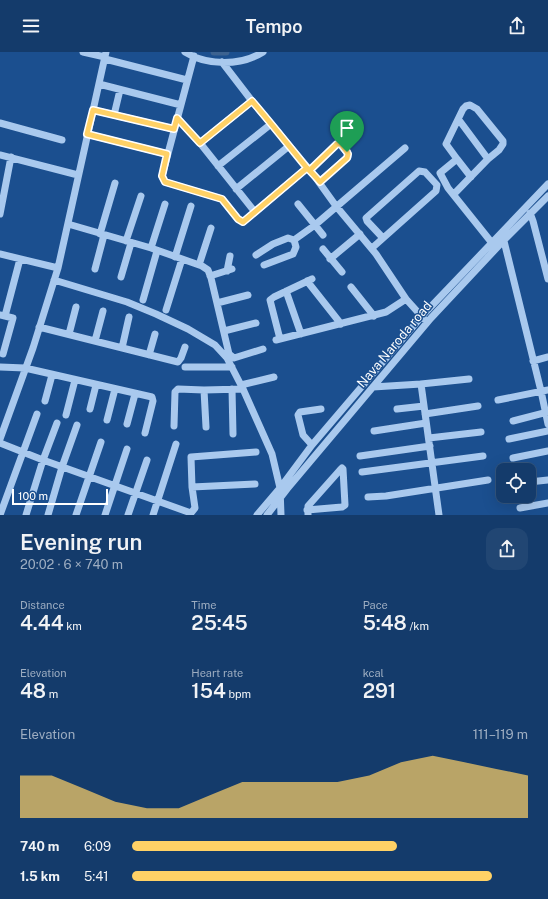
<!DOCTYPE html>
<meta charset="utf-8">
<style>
body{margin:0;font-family:"Public Sans",sans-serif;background:#214673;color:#f1f3f6;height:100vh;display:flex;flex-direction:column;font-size:15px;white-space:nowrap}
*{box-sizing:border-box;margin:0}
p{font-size:13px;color:#9dadc1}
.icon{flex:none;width:22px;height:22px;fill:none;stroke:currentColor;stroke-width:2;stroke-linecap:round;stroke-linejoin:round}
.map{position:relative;height:463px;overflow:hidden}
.sheet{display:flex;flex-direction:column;background:#143b6b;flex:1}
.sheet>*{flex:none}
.controls{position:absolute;left:496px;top:411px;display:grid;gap:8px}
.controls a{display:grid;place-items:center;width:40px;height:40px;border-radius:8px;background:#143b6b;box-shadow:0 4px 16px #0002,0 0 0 1px #33557e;font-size:20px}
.scale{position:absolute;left:12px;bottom:10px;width:96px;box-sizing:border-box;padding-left:4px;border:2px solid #fff;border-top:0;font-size:11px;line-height:14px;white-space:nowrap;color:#fff;-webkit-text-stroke:3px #1b4f8f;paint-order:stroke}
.pin{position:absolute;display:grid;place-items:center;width:34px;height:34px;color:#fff;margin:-41px -17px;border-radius:50% 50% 50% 0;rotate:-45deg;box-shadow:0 0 4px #0007}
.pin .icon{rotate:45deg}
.round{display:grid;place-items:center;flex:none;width:42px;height:42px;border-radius:12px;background:#214673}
.head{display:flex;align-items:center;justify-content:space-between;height:68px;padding:0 20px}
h1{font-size:22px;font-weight:600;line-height:30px}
.figures{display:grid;grid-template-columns:repeat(3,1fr);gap:6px;height:68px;padding:4px 20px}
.figures div{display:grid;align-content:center}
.figures b{font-size:20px;font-weight:600}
.figures small{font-size:11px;font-weight:400}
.figures p{font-size:11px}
.chart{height:112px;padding:8px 20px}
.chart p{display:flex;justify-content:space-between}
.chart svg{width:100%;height:72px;margin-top:4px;fill:#ffd166;opacity:.7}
ul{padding:0 20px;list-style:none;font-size:13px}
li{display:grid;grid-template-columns:64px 48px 1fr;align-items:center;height:30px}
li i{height:10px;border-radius:5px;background:#ffd166}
header{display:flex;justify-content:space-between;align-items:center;height:52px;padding:0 20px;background:#143b6b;font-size:18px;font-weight:600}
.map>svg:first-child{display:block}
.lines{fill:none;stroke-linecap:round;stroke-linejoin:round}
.canal{stroke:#3c6290;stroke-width:7}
.minor{stroke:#a9c9ee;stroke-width:7}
.route-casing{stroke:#fff;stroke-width:8}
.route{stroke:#ffd166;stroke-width:5}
.labels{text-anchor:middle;stroke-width:3;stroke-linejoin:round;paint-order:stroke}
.street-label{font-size:13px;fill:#fff;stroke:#1b4f8f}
</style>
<header><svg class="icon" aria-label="menu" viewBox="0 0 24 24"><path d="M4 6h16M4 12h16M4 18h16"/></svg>Tempo<svg class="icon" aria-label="share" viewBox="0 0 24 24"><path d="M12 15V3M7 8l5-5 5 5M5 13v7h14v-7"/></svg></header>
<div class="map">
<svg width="548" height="463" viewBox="0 0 548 463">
<rect width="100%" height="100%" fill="#1b4f8f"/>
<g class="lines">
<!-- canal -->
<path class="canal" d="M 214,0 L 226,0"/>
<!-- minor -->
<path class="minor" d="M 83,0 L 105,5
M 185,0 C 207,14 241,14 263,0
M 194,4 L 162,124 L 165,130 L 222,147 L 238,167 L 243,170 L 307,116
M 105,7 L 187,28
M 222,10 L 252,49 L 313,122 L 336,154 L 376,202 L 406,247 L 424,267
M 99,32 L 181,53
M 93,58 L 174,77
M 114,63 L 120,38
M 177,66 L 200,91 L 255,160
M 459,68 L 488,107
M 0,71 L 62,88
M 87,82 L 167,102
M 200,91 L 252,49
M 0,103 L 78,123
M 457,107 L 471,125
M 218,114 L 271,72
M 310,118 L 335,94 L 339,91 L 348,102 L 348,105 L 319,130
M 236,137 L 289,94
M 454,142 L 488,107 L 499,98 L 503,92 L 503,89 L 477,57 L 470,53 L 466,54 L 463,57 L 446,92 L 457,107 L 440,121 L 448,136 L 492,191
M 298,152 L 323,183
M 530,161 L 533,169 L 548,227
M 0,162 L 11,105
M 68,172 L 151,196 L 202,214 L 208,218 L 211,226 L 229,302 L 234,306 L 263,297
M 100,182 L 115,131
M 503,185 L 541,339 L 548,372
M 126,189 L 141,144
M 151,196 L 165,152
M 372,196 L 436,139 L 437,133 L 425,120 L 419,119 L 366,166 L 367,169 L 383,186
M 323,197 L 342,220
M 0,202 L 58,216
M 256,203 L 273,192 L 288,186 L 294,188
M 175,205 L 191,154
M 330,207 L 360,182
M 199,213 L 211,176
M 264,213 L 293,202 L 296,195 L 294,188 L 315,173 L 405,96
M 95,217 L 104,183
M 227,219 L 230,204
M 210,224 L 232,217
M 121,225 L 131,191
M 54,228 L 127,250 L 156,262 L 188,277 L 215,293 L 227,306 L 243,337 L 272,402 L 280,436 L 281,463
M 307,229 L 341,272
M 351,235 L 374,264
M 286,239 L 301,282
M 143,248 L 157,199
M 217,251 L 248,243
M 166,258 L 182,207
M 0,263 L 13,266 L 3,302
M 5,264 L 20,207
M 39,275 L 178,310 L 181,306 L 185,295
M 224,279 L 256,271
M 69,282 L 76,255
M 280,287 L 270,248 L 274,245 L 312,227
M 276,288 L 386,260 L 406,247
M 95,289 L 103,259
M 122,296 L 129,265
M 149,303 L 155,282
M 533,309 L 548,305
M 0,315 L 25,316 L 152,345 L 153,349 L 145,381
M 185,315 L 232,315
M 421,332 L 469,327
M 241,333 L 274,325
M 373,335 L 421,332 L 439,463
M 232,337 L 233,382
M 204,338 L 206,375
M 498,348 L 548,338
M 45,349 L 52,323
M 90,357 L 96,333
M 397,357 L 424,354
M 425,362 L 478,354
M 66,363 L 75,328
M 107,368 L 115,337
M 513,369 L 548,360
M 127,372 L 135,342
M 174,374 L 175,340 L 178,337 L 204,338 L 243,337
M 374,379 L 426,371
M 429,386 L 481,380
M 0,387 L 33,296 L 58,216 L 106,0
M 509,387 L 548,379
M 0,391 L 43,408 L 191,461 L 195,456 L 192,435
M 312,393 L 303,383 L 298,363 L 300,360 L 321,357
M 360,404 L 430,394
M 513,406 L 548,399
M 362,420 L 483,404
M 529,430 L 548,428
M 255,432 L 192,435 L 191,405 L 256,400
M 368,445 L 386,444 L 488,428
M 520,456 L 548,451
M 307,458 L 342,455 L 345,453 L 343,417 L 342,416 L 340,418 L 308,454 L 308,463
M 0,463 L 37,362
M 26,463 L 43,408 L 57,371
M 48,463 L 62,415 L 77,373
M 76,463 L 101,390
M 105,463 L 127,397
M 128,463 L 147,408
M 153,463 L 176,392
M 257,463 L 280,436 L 312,393 L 422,264 L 548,132
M 267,463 L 287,437 L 431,266 L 505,187 L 548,144"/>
</g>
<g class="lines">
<!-- route casing -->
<g class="route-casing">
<path id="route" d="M 347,100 L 341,92 L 337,92 L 310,118 L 307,116 L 243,170 L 238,167 L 222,147 L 165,130 L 162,124 L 167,102 L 87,82 L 93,58 L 174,77 L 177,66 L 200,91 L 252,49 C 271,71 289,94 307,116 C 312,121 316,125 320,130 L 347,106 L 348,102 L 347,100"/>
</g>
<!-- route -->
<use href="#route" class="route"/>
</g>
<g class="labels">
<!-- street labels -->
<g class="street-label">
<text transform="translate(394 292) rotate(-50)" y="5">Nava Naroda road</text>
</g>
</g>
</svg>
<div class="controls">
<a><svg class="icon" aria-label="locate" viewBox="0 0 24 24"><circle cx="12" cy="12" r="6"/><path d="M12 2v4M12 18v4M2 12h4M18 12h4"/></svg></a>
</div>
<div class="scale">100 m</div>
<div class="pin" style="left:347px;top:100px;background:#1e9e55"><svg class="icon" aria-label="arrive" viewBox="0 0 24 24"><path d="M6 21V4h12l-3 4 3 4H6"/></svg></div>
</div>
<section class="sheet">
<div class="head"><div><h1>Evening run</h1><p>20:02 · 6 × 740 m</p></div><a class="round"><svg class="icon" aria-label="share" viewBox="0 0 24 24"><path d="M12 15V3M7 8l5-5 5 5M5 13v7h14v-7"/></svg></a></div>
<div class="figures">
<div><p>Distance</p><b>4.44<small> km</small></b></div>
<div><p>Time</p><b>25:45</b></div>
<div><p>Pace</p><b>5:48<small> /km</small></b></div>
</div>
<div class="figures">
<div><p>Elevation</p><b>48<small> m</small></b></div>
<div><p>Heart rate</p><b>154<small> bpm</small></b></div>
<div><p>kcal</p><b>291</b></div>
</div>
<div class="chart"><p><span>Elevation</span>111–119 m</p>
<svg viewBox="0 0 160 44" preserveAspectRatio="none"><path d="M0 44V18L10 18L20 26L30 34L40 38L50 38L60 30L70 22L80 22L90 22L100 22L110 18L120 10L130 6L140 10L150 14L160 18V44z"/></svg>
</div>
<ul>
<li><b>740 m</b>6:09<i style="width:67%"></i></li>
<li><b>1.5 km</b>5:41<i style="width:91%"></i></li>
</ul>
</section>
